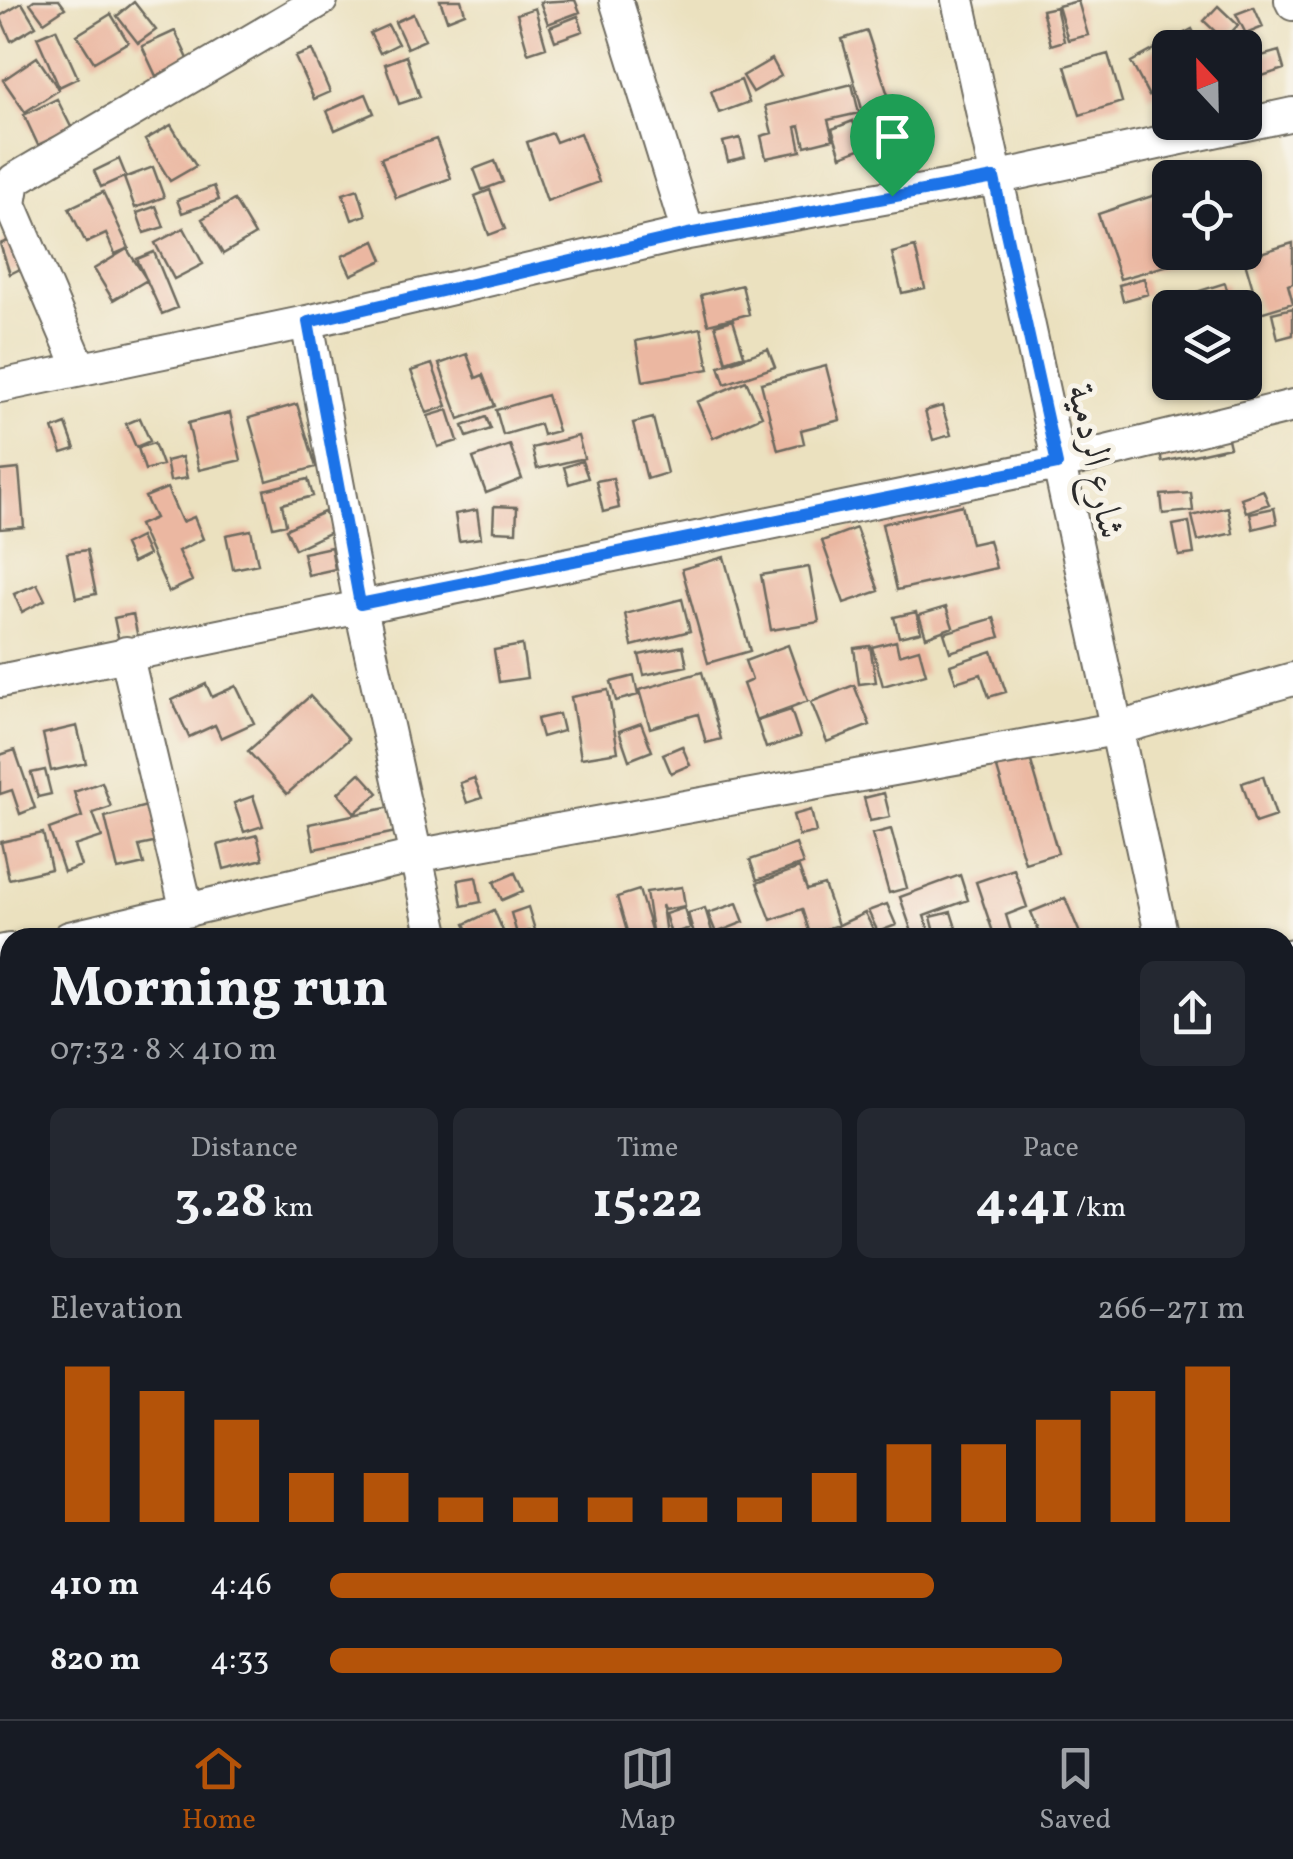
<!DOCTYPE html>
<meta charset="utf-8">
<style>
body{margin:0;font-family:Vollkorn,Amiri,serif;background:#242831;color:#f1f3f6;height:100vh;display:flex;flex-direction:column;font-size:38px;white-space:nowrap}
*{box-sizing:border-box;margin:0}
p{font-size:32px;color:#9ea1a6}
.icon{flex:none;width:55px;height:55px;fill:none;stroke:currentColor;stroke-width:2;stroke-linecap:round;stroke-linejoin:round}
.map{position:relative;flex:1;overflow:hidden}
.side{position:absolute;left:0px;top:928px;width:1295px;height:792px;display:flex;flex-direction:column;background:#171b24;border-radius:30px 30px 0 0;box-shadow:0 2px 8px #0004}
.side>*{flex:none}
.needle{width:65px;rotate:338deg}
.controls{position:absolute;left:1152px;top:30px;display:grid;gap:20px}
.controls a{display:grid;place-items:center;width:110px;height:110px;border-radius:15px;background:#171b24;box-shadow:0 2px 8px #0004;font-size:50px}
.pin{position:absolute;display:grid;place-items:center;width:85px;height:85px;color:#fff;margin:-102px -42px;border-radius:50% 50% 50% 0;rotate:-45deg;box-shadow:0 0 10px #0007}
.pin .icon{rotate:45deg}
.round{display:grid;place-items:center;flex:none;width:105px;height:105px;border-radius:15px;background:#242831}
.overview{display:flex;align-items:center;justify-content:space-between;height:170px;padding:0 50px}
h1{font-size:55px;font-weight:700;line-height:75px}
.metrics{display:grid;grid-template-columns:repeat(3,1fr);gap:15px;height:170px;padding:10px 50px}
.metrics div{display:grid;align-content:center;border-radius:15px;background:#242831;text-align:center}
.metrics b{font-size:50px;font-weight:700}
.metrics small{font-size:28px;font-weight:400}
.metrics p{font-size:28px}
.chart{height:280px;padding:20px 50px}
.chart p{display:flex;justify-content:space-between}
.chart svg{width:100%;height:180px;margin-top:10px;stroke:#b45309;stroke-width:6}
ul{padding:0 50px;list-style:none;font-size:32px}
li{display:grid;grid-template-columns:160px 120px 1fr;align-items:center;height:75px}
li i{height:25px;border-radius:12px;background:#b45309}
.tabs{display:flex;justify-content:space-around;align-items:center;height:140px;border-top:2px solid #363941;background:#171b24;font-size:28px;color:#9ea1a6}
.tabs a{display:grid;justify-items:center;gap:5px}
.tabs .on{color:#b45309}
.map>svg:first-child{display:block}
.building{fill:#ebb7a1}
.lines{fill:none;stroke-linecap:round;stroke-linejoin:round}
.minor-casing{stroke:#6e6b5f;stroke-width:36}
.minor{stroke:#fff;stroke-width:32}
.route-casing{stroke:#fff;stroke-width:20}
.route{stroke:#1a73e8;stroke-width:12}
.labels{text-anchor:middle;stroke-width:10;stroke-linejoin:round;paint-order:stroke}
.street-label{font-size:38px;fill:#2b2b2b;stroke:#f7f3e8}
</style>
<div class="map">
<svg width="1293" height="1719" viewBox="0 0 1293 1719">
<rect width="100%" height="100%" fill="#f7f3e8"/>
<filter id="ink" filterUnits="userSpaceOnUse"><feTurbulence type="fractalNoise" baseFrequency=".01" numOctaves="2"/><feDisplacementMap in="SourceGraphic" scale="20" xChannelSelector="R" yChannelSelector="G"/><feConvolveMatrix kernelMatrix="1 2 1 2 8 2 1 2 1" color-interpolation-filters="sRGB"/></filter>
<filter id="wash" filterUnits="userSpaceOnUse"><feTurbulence type="fractalNoise" baseFrequency=".0048" numOctaves="4" result="noise"/><feDisplacementMap in="SourceGraphic" scale="40" xChannelSelector="R" yChannelSelector="G"/><feGaussianBlur stdDeviation="2.25" result="paint"/><feColorMatrix in="noise" values="0 0 0 0 0 0 0 0 0 0 0 0 0 0 0 0 0 1.4 0 .05"/><feComposite in="paint" operator="in"/></filter>
<g filter="url(#wash)">
<rect width="100%" height="100%" fill="#ebe1bf"/>
<g id="blocks">
<!-- building -->
<path class="building" d="M 34,0 L 59,0 L 65,8 L 44,22 L 30,3 Z
M 440,0 L 461,0 L 465,13 L 447,20 Z
M 575,0 L 580,12 L 548,24 L 540,2 Z
M 1078,1 L 1088,35 L 1068,40 L 1058,6 Z
M 134,2 L 156,30 L 138,43 L 117,16 Z
M 22,3 L 36,26 L 11,41 L 0,16 Z
M 1218,6 L 1238,25 L 1224,40 L 1204,21 Z
M 1056,7 L 1064,41 L 1051,45 L 1042,10 Z
M 1254,7 L 1263,27 L 1246,34 L 1236,14 Z
M 535,8 L 546,47 L 528,53 L 517,14 Z
M 111,14 L 128,42 L 94,62 L 77,35 Z
M 413,14 L 425,40 L 407,48 L 395,22 Z
M 578,16 L 583,31 L 555,41 L 550,27 Z
M 388,25 L 398,44 L 380,53 L 370,33 Z
M 56,29 L 78,78 L 59,87 L 37,37 Z
M 1192,29 L 1202,48 L 1170,48 L 1170,85 L 1149,96 L 1131,62 Z
M 175,31 L 189,61 L 156,76 L 142,46 Z
M 867,31 L 906,150 L 876,158 L 842,39 Z
M 312,50 L 330,92 L 314,99 L 295,57 Z
M 1279,51 L 1284,69 L 1259,77 L 1254,58 Z
M 1108,54 L 1122,102 L 1080,115 L 1065,66 Z
M 406,56 L 420,97 L 399,104 L 385,64 Z
M 37,57 L 59,90 L 25,112 L 3,80 Z
M 772,59 L 781,76 L 753,92 L 743,76 Z
M 741,80 L 749,102 L 719,113 L 711,91 Z
M 852,84 L 859,113 L 828,120 L 833,139 L 805,146 L 800,126 L 796,127 L 801,151 L 766,158 L 761,136 L 772,133 L 765,106 Z
M 366,94 L 374,113 L 335,130 L 327,111 Z
M 57,99 L 72,129 L 38,145 L 24,115 Z
M 853,121 L 862,148 L 841,156 L 832,129 Z
M 171,125 L 196,166 L 170,181 L 145,140 Z
M 552,133 L 556,142 L 580,133 L 599,182 L 547,201 L 527,142 Z
M 740,138 L 745,157 L 728,161 L 723,142 Z
M 436,139 L 451,178 L 396,198 L 381,158 Z
M 119,159 L 126,176 L 101,187 L 94,171 Z
M 495,161 L 503,182 L 482,190 L 474,169 Z
M 153,167 L 164,197 L 135,208 L 124,178 Z
M 214,186 L 219,200 L 182,213 L 177,200 Z
M 358,189 L 366,215 L 352,220 L 343,194 Z
M 490,190 L 505,229 L 489,235 L 475,196 Z
M 103,192 L 129,248 L 115,254 L 106,234 L 86,243 L 69,208 Z
M 1161,193 L 1170,221 L 1170,252 L 1180,252 L 1183,261 L 1120,279 L 1098,214 Z
M 234,200 L 255,235 L 223,254 L 202,219 Z
M 156,206 L 164,227 L 144,233 L 137,213 Z
M 184,228 L 203,264 L 174,279 L 155,243 Z
M 12,239 L 24,267 L 10,274 L 0,244 Z
M 375,241 L 383,260 L 351,275 L 342,256 Z
M 1293,243 L 1293,283 L 1288,285 L 1293,303 L 1260,313 L 1244,258 Z
M 915,247 L 925,288 L 902,293 L 892,253 Z
M 127,249 L 147,280 L 113,300 L 94,269 Z
M 154,252 L 177,308 L 162,314 L 137,259 Z
M 1144,278 L 1148,294 L 1123,301 L 1119,285 Z
M 1225,283 L 1232,308 L 1198,308 L 1193,293 Z
M 742,285 L 749,314 L 708,324 L 701,295 Z
M 1293,308 L 1293,335 L 1278,339 L 1272,313 Z
M 733,320 L 744,355 L 726,361 L 715,325 Z
M 701,328 L 709,369 L 643,381 L 636,341 Z
M 768,349 L 775,367 L 725,384 L 719,366 Z
M 467,354 L 476,378 L 483,375 L 495,406 L 459,419 L 439,364 Z
M 432,364 L 447,406 L 427,413 L 411,371 Z
M 826,366 L 840,420 L 801,430 L 804,443 L 778,450 L 761,383 Z
M 746,381 L 762,416 L 713,438 L 697,402 Z
M 547,395 L 558,431 L 543,435 L 540,424 L 503,435 L 496,410 Z
M 297,404 L 316,467 L 267,481 L 249,418 Z
M 942,406 L 951,435 L 933,440 L 925,411 Z
M 448,410 L 458,441 L 438,447 L 428,416 Z
M 230,413 L 241,460 L 199,470 L 188,423 Z
M 486,417 L 491,429 L 467,437 L 463,426 Z
M 140,418 L 150,441 L 136,447 L 126,424 Z
M 653,418 L 667,473 L 647,479 L 633,423 Z
M 66,424 L 75,449 L 62,453 L 53,429 Z
M 1226,431 L 1230,447 L 1162,462 L 1158,446 Z
M 578,436 L 584,458 L 537,469 L 532,448 Z
M 154,443 L 162,465 L 145,470 L 138,448 Z
M 510,445 L 522,479 L 486,493 L 473,458 Z
M 182,457 L 187,478 L 170,481 L 166,461 Z
M 582,461 L 588,478 L 569,484 L 564,467 Z
M 19,469 L 24,527 L 0,529 L 0,471 Z
M 613,478 L 619,508 L 603,512 L 596,481 Z
M 308,479 L 313,496 L 282,504 L 286,524 L 273,527 L 264,490 Z
M 167,488 L 182,522 L 194,517 L 203,539 L 178,551 L 192,581 L 169,592 L 139,525 L 155,518 L 145,497 Z
M 1263,490 L 1269,504 L 1246,512 L 1241,498 Z
M 1191,493 L 1193,511 L 1163,514 L 1161,495 Z
M 962,505 L 971,544 L 989,540 L 996,568 L 897,590 L 882,524 Z
M 494,506 L 517,507 L 516,532 L 493,531 Z
M 1228,507 L 1233,533 L 1198,541 L 1192,516 Z
M 1274,508 L 1277,523 L 1253,529 L 1250,513 Z
M 477,510 L 481,538 L 459,541 L 455,514 Z
M 324,512 L 333,531 L 295,549 L 286,529 Z
M 1189,522 L 1194,554 L 1179,556 L 1173,525 Z
M 856,528 L 879,591 L 844,603 L 822,541 Z
M 251,530 L 258,564 L 233,569 L 226,535 Z
M 140,537 L 148,555 L 132,563 L 124,545 Z
M 331,547 L 335,569 L 308,575 L 303,553 Z
M 87,550 L 96,594 L 76,598 L 67,553 Z
M 724,557 L 750,651 L 708,663 L 682,569 Z
M 809,567 L 819,622 L 771,630 L 761,575 Z
M 37,584 L 45,600 L 22,612 L 14,594 Z
M 682,599 L 690,631 L 632,646 L 625,614 Z
M 946,607 L 953,627 L 926,637 L 919,615 Z
M 916,612 L 921,632 L 899,637 L 894,617 Z
M 133,614 L 138,638 L 119,642 L 114,618 Z
M 994,618 L 1000,637 L 950,652 L 944,633 Z
M 896,641 L 899,655 L 919,649 L 926,674 L 883,686 L 872,647 Z
M 522,645 L 527,678 L 499,682 L 494,650 Z
M 788,645 L 808,701 L 756,720 L 743,684 L 752,680 L 745,661 Z
M 683,646 L 687,666 L 644,675 L 639,655 Z
M 870,646 L 876,682 L 859,684 L 854,648 Z
M 992,651 L 1006,692 L 989,697 L 981,674 L 956,682 L 950,665 Z
M 702,672 L 721,739 L 706,743 L 698,714 L 650,728 L 639,690 Z
M 634,676 L 638,695 L 616,701 L 611,682 Z
M 206,684 L 212,697 L 236,686 L 254,723 L 221,738 L 215,725 L 189,737 L 172,700 Z
M 854,685 L 870,725 L 827,742 L 811,702 Z
M 608,690 L 618,752 L 581,758 L 571,697 Z
M 310,696 L 349,739 L 287,794 L 248,751 Z
M 791,710 L 800,737 L 766,748 L 757,721 Z
M 559,714 L 563,731 L 542,737 L 537,719 Z
M 641,723 L 652,751 L 629,760 L 619,731 Z
M 77,726 L 86,763 L 51,771 L 43,734 Z
M 682,746 L 690,765 L 671,773 L 663,754 Z
M 1027,748 L 1058,853 L 1025,863 L 994,758 Z
M 15,750 L 35,808 L 20,814 L 12,790 L 0,794 L 0,755 Z
M 45,770 L 51,794 L 38,797 L 31,773 Z
M 360,773 L 378,793 L 355,813 L 338,793 Z
M 1263,776 L 1276,816 L 1255,823 L 1242,783 Z
M 474,778 L 482,798 L 467,803 L 460,783 Z
M 102,782 L 111,807 L 93,813 L 102,837 L 74,846 L 81,866 L 64,872 L 49,829 L 82,817 L 74,792 Z
M 884,793 L 890,817 L 870,821 L 864,798 Z
M 253,796 L 263,826 L 244,832 L 234,803 Z
M 154,804 L 163,841 L 139,846 L 144,864 L 118,870 L 105,817 Z
M 391,807 L 396,832 L 314,849 L 309,824 Z
M 811,810 L 816,832 L 799,836 L 793,815 Z
M 891,829 L 907,888 L 889,893 L 872,834 Z
M 43,833 L 51,869 L 9,879 L 1,842 Z
M 257,835 L 263,859 L 224,869 L 218,845 Z
M 796,844 L 803,864 L 757,880 L 750,860 Z
M 799,868 L 807,890 L 824,885 L 838,925 L 810,934 L 802,909 L 771,920 L 757,883 Z
M 1014,869 L 1027,907 L 1006,915 L 1013,938 L 995,938 L 976,882 Z
M 515,873 L 523,891 L 502,900 L 494,882 Z
M 960,875 L 968,900 L 924,916 L 931,936 L 953,932 L 954,938 L 914,938 L 900,897 Z
M 476,877 L 481,902 L 462,906 L 458,880 Z
M 682,887 L 685,906 L 664,910 L 662,905 L 666,935 L 653,937 L 646,892 Z
M 639,890 L 652,933 L 629,938 L 617,897 Z
M 1065,898 L 1082,938 L 1042,938 L 1031,912 Z
M 737,903 L 744,922 L 716,933 L 708,913 Z
M 887,904 L 896,925 L 878,932 L 868,911 Z
M 528,907 L 535,930 L 517,934 L 511,913 Z
M 684,908 L 690,928 L 671,934 L 665,914 Z
M 705,908 L 713,935 L 695,938 L 688,913 Z
M 494,910 L 506,938 L 472,938 L 465,924 Z
M 951,912 L 956,928 L 935,933 L 931,917 Z
M 865,913 L 875,933 L 842,938 L 837,926 Z
M 10,1359 L 10,1416 L 0,1418 L 0,1361 Z
M 758,1710 L 790,1710 L 792,1719 L 760,1719 Z
M 987,1710 L 989,1719 L 957,1719 L 956,1714 Z
M 1163,1710 L 1235,1710 L 1235,1711 L 1209,1719 L 1166,1719 Z"/>
</g>
</g>
<g filter="url(#ink)">
<use href="#blocks" fill-opacity="0" stroke="#6e6b5f" stroke-width="2.5"/>
<g class="lines">
<!-- minor casing -->
<g class="minor-casing">
<path id="minor" d="M 616,0 L 688,233
M 958,0 L 1162,938
M 1291,0 L 1293,4
M 307,322 L 360,604 L 434,938
M 80,368 L 10,204 L 14,180 L 321,0
M 0,386 L 307,322 L 688,233 L 995,178 L 1293,114
M 126,653 L 187,911
M 0,681 L 1057,464 L 1293,406
M 69,938 L 415,856 L 1115,729 L 1293,679
M 0,952 L 10,950
M 1285,957 L 1293,955
M 0,1226 L 10,1224
M 1285,1483 L 1293,1517
M 0,1495 L 10,1493
M 1285,1549 L 1293,1548
M 603,1710 L 605,1719
M 343,1719 L 380,1710"/>
</g>
<!-- minor -->
<use href="#minor" class="minor"/>
</g>
</g>
<g class="lines" filter="url(#ink)">
<!-- route casing -->
<g class="route-casing">
<path id="route" d="M 994,178 L 1057,464 L 360,604 L 308,322 L 688,234 Z"/>
</g>
<!-- route -->
<use href="#route" class="route"/>
</g>
<g class="labels">
<!-- street labels -->
<g class="street-label">
<text transform="translate(1097 461) rotate(78)" y="13">شارع الردمية</text>
</g>
</g>
</svg>
<div class="controls">
<a><svg class="needle" viewBox="-14 -14 28 28"><path d="M0-13l5 13h-10z" fill="#e53935"/><path d="M0 13l5-13h-10z" fill="#9ea1a6"/></svg></a>
<a><svg class="icon" aria-label="locate" viewBox="0 0 24 24"><circle cx="12" cy="12" r="6"/><path d="M12 2v4M12 18v4M2 12h4M18 12h4"/></svg></a>
<a><svg class="icon" aria-label="layers" viewBox="0 0 24 24"><path d="M12 4l9 5-9 5-9-5zM3 14l9 5 9-5"/></svg></a>
</div>
<div class="pin" style="left:892px;top:196px;background:#1e9e55"><svg class="icon" aria-label="arrive" viewBox="0 0 24 24"><path d="M6 21V4h12l-3 4 3 4H6"/></svg></div>
<section class="side">
<div class="overview"><div><h1>Morning run</h1><p>07:32 · 8 × 410 m</p></div><a class="round"><svg class="icon" aria-label="share" viewBox="0 0 24 24"><path d="M12 15V3M7 8l5-5 5 5M5 13v7h14v-7"/></svg></a></div>
<div class="metrics">
<div><p>Distance</p><b>3.28<small> km</small></b></div>
<div><p>Time</p><b>15:22</b></div>
<div><p>Pace</p><b>4:41<small> /km</small></b></div>
</div>
<div class="chart"><p><span>Elevation</span>266–271 m</p>
<svg viewBox="0 0 160 44" preserveAspectRatio="none"><path d="M5 44V6M15 44V12M25 44V19M35 44V32M45 44V32M55 44V38M65 44V38M75 44V38M85 44V38M95 44V38M105 44V32M115 44V25M125 44V25M135 44V19M145 44V12M155 44V6"/></svg>
</div>
<ul>
<li><b>410 m</b>4:46<i style="width:66%"></i></li>
<li><b>820 m</b>4:33<i style="width:80%"></i></li>
</ul>
</section>
</div>
<nav class="tabs">
<a class="on"><svg class="icon" aria-label="home" viewBox="0 0 24 24"><path d="M3 11l9-7 9 7M6 9v11h12V9"/></svg>Home</a>
<a><svg class="icon" aria-label="map" viewBox="0 0 24 24"><path d="M3 6l6-2 6 2 6-2v14l-6 2-6-2-6 2zM9 4v14M15 6v14"/></svg>Map</a>
<a><svg class="icon" aria-label="saved" viewBox="0 0 24 24"><path d="M7 4h10v16l-5-4-5 4z"/></svg>Saved</a>
</nav>
